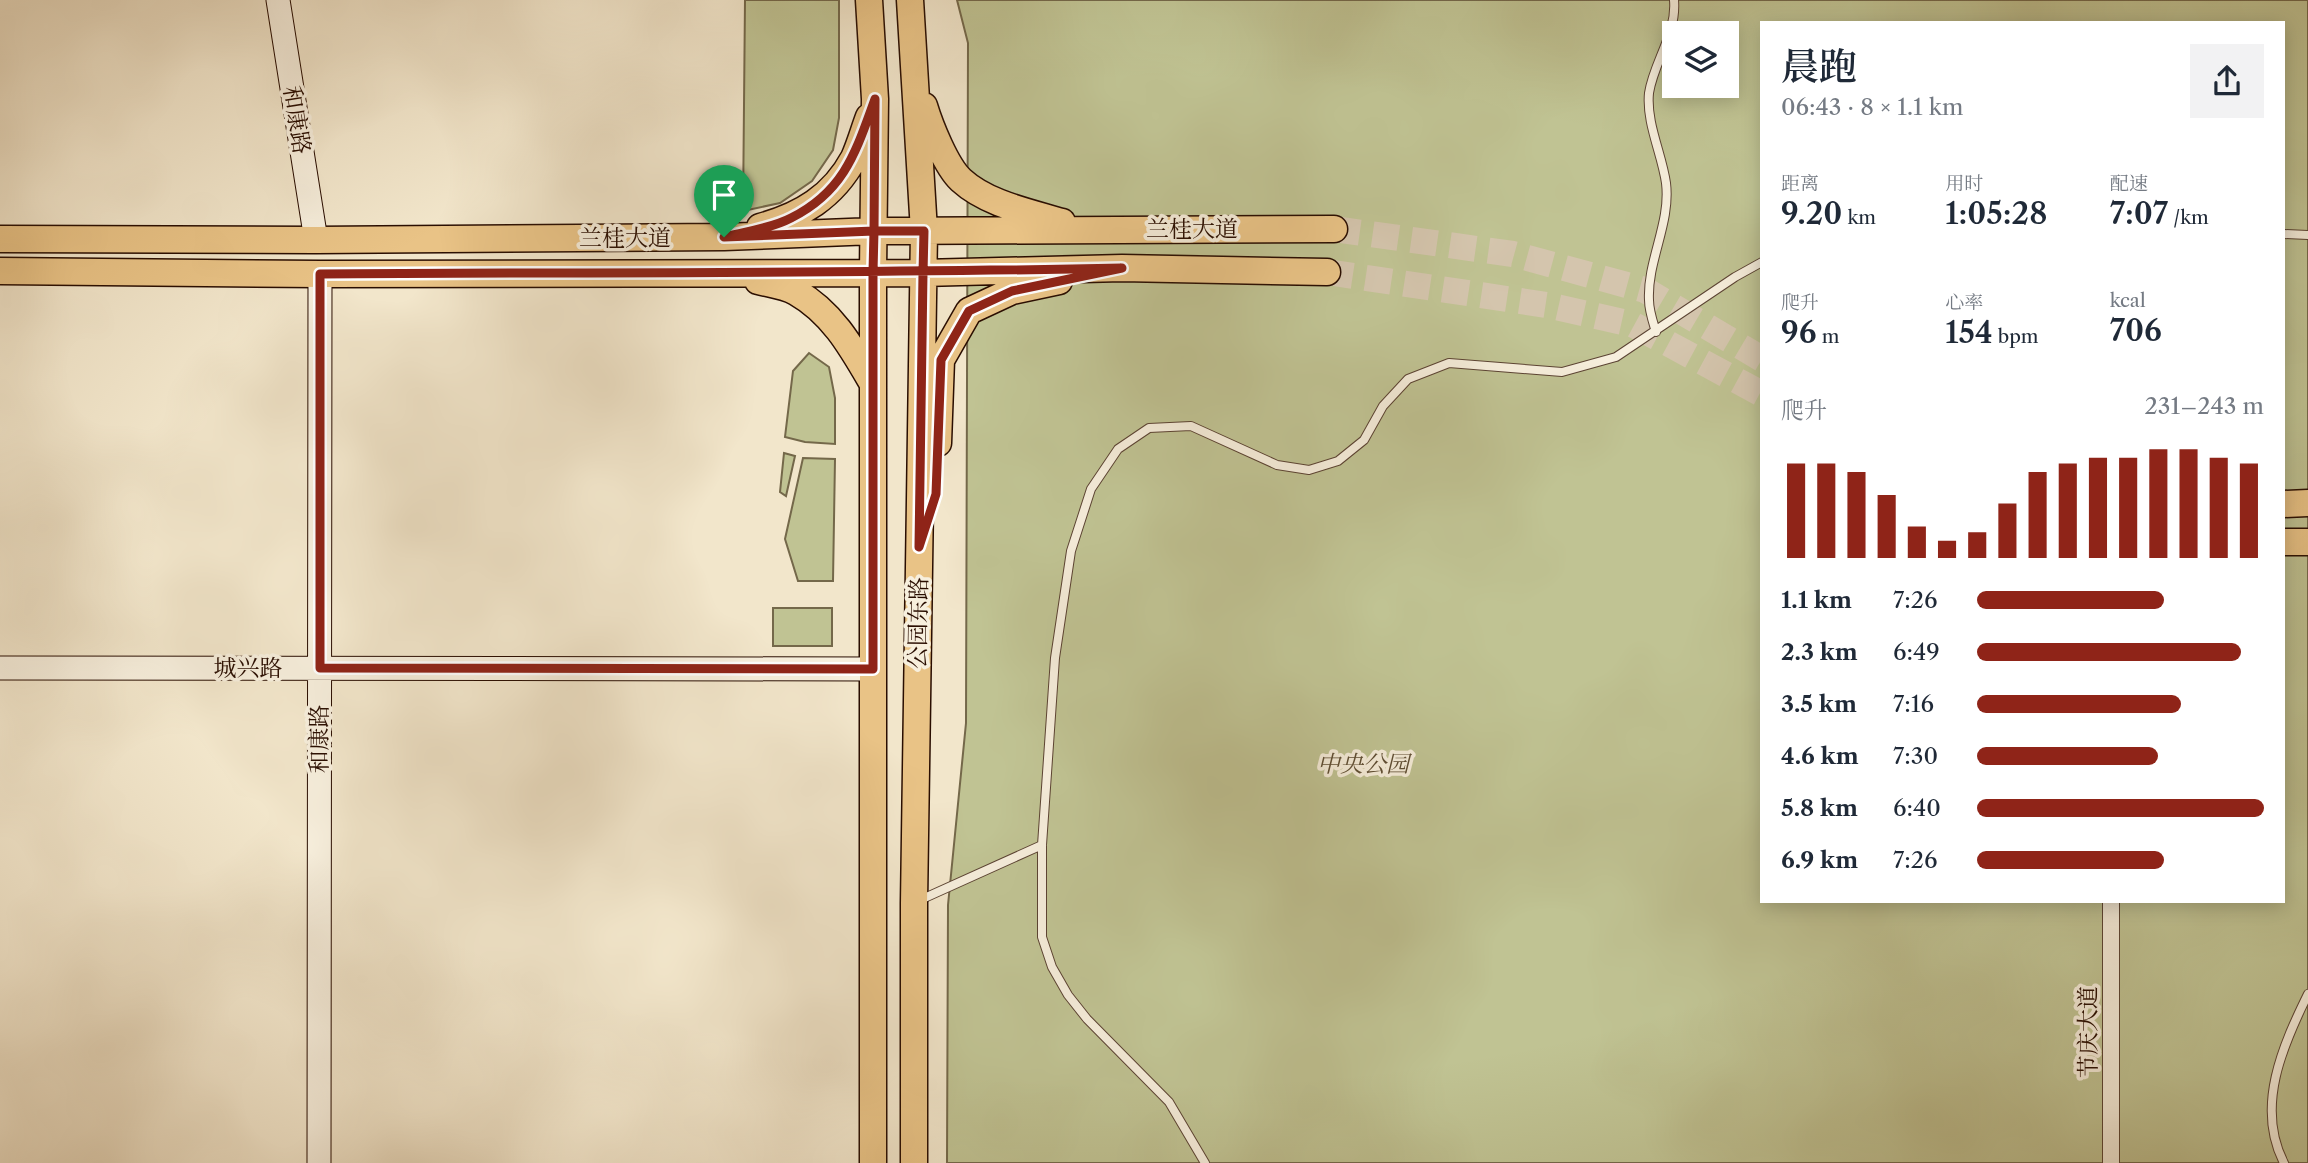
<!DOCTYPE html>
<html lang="zh">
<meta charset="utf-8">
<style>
body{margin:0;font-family:"Libre Caslon Text","Noto Serif SC",serif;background:#f2f2f3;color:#1f2937;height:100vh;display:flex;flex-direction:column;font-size:26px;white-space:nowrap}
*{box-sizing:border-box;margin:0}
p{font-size:23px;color:#747a83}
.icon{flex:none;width:38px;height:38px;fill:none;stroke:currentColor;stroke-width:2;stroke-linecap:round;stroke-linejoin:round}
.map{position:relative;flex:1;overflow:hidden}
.details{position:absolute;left:1760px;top:21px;width:525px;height:882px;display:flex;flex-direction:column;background:#fff;border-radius:0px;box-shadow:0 4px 18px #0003}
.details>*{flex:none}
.buttons{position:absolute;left:1662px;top:21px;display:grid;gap:14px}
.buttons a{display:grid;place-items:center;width:77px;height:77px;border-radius:0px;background:#fff;box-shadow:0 4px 18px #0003;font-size:35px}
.pin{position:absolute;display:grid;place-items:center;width:60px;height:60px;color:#fff;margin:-72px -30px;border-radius:50% 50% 50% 0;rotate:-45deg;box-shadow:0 0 7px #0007}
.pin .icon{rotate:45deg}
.round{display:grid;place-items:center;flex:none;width:74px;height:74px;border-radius:0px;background:#f2f2f3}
.head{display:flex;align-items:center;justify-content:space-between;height:119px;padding:0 21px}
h1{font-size:38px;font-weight:600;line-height:52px}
.metrics{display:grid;grid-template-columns:repeat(3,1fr);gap:10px;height:119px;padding:7px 21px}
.metrics div{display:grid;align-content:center}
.metrics b{font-size:30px;font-weight:600}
.metrics small{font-size:19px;font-weight:400}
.metrics p{font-size:19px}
.chart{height:196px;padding:14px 21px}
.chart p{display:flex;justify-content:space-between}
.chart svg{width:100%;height:126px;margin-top:7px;stroke:#8f2418;stroke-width:6}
ul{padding:0 21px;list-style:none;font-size:23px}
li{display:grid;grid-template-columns:112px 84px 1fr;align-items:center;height:52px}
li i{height:18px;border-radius:9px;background:#8f2418}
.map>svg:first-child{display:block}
.green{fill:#c0c393;stroke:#74684a;stroke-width:2;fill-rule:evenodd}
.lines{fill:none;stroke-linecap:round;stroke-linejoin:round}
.primary-tunnel{stroke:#d4c5ad;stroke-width:26;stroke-dasharray:26 13;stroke-linecap:butt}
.lane-casing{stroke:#5b4333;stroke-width:10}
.street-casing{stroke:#5b4333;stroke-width:18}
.secondary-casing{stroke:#290d00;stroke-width:25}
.primary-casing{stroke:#290d00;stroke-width:29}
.lane{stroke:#f7efdd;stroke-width:8}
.street{stroke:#f7efdd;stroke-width:16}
.secondary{stroke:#f7efdd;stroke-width:23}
.primary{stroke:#e9c386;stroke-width:26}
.route-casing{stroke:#fff;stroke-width:14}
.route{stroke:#8f2418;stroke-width:9}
.labels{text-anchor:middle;stroke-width:7;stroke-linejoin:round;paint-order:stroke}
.street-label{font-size:23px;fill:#290d00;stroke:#f7efdd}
.park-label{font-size:23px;font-style:italic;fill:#5e4d33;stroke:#f7efdd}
</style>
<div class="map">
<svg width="2308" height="1163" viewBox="0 0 2308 1163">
<rect width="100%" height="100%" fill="#f2e6cb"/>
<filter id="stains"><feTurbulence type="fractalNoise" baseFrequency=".00286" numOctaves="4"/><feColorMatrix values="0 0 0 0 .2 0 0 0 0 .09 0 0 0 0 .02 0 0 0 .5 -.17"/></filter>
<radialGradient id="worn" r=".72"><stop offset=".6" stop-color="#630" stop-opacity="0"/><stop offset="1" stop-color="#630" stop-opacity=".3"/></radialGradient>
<!-- green -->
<path class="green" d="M 745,0 L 839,0 L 839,118 L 833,150 L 812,181 L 780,203 L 743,211 Z
M 957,0 L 2308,0 L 2308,1163 L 947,1163 L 948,905 L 966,723 L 968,43 ZM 1762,23 L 2284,23 L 2284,901 L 1762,901 ZM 1675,33 L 1727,33 L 1727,86 L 1675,86 Z
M 809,353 L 829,367 L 835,398 L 835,444 L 805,442 L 785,437 L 793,371 Z
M 784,453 L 795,456 L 786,496 L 780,492 Z
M 803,458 L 835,459 L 833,581 L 798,581 L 785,539 Z
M 773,608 L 832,608 L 832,646 L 773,646 Z"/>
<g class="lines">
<!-- primary-tunnel -->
<path class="primary-tunnel" d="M 1334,229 L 1513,254 L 1645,290 L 1762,359
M 1327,272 L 1547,305 L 1632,324 L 1762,394"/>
<!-- lane casing -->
<g class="lane-casing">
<path id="lane" d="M 2284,234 L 2308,235
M 1656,332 C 1653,322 1649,311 1649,300 C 1647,261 1671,223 1666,183 C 1662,154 1646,123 1649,93 C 1654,61 1677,34 1674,0
M 920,900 L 1042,845
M 1205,1163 L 1169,1102 L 1087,1019 L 1068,995 L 1052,967 L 1042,937 L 1042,845 L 1055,658 L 1071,551 L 1091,489 L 1118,449 L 1149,428 L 1191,426 L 1277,465 L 1309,470 L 1338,461 L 1364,440 L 1383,406 L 1408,379 L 1449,363 L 1562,372 L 1616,357 L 1735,277 L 1762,262
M 2284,1163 C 2255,1107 2283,1045 2308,994"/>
</g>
<!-- street casing -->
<g class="street-casing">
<path id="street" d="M 2111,901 L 2111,1163"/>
</g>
<!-- secondary casing -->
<g class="secondary-casing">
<path id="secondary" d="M 278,0 L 316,240
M 0,668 L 873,669
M 319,1163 L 320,274"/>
</g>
<!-- primary casing -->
<g class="primary-casing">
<path id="primary" d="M 869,0 L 875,99 L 873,272 L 873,1163
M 910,0 L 924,231 L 914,903 L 914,1163
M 924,106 C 930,126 946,166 961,180 C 987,204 1029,212 1062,222
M 760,227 C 801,216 833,197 854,158 C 860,145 864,130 869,117
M 0,239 L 316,240 L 724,237 L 874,231 L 1334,229
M 0,271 L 320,274 L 923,273 L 1122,268 L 1327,272
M 758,281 C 770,284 785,286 796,292 C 833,313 852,348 873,384
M 938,443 L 941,360 L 969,311 L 1012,291 L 1059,281
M 2284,504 L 2308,503
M 2284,542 L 2308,542"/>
</g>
<!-- lane -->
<use href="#lane" class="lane"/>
<!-- street -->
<use href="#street" class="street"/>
<!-- secondary -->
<use href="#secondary" class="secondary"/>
<!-- primary -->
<use href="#primary" class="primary"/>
</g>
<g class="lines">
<!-- route casing -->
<g class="route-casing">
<path id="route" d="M 724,237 L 874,231 L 873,272 L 873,669 L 320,668 L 320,274 C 587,272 855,274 1122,268 L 1012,291 L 969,311 L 941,360 L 936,494 L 919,547 L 923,273 L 924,231 L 874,231 L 875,99 C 856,151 845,191 791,218 C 772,228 745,232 724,237"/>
</g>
<!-- route -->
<use href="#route" class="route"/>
</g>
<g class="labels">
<!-- street labels -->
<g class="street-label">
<text transform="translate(297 120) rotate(81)" y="8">和康路</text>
<text x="1192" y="237">兰桂大道</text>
<text x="625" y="246">兰桂大道</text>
<text transform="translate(918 623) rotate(-89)" y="8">公园东路</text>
<text x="248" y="676">城兴路</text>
<text transform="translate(319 739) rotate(-90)" y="8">和康路</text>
<text transform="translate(2088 1032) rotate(-90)" y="8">节庆大道</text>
</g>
<!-- park labels -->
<g class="park-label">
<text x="1363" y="772">中央公园</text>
</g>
</g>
<rect width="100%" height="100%" filter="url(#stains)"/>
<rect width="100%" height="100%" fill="url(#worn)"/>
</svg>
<div class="buttons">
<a><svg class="icon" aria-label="layers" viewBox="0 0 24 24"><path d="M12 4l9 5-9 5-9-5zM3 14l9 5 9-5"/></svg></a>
</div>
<div class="pin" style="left:724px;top:237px;background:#1e9e55"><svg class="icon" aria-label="arrive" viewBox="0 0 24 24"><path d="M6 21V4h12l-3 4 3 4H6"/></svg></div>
<section class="details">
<div class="head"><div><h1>晨跑</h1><p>06:43 · 8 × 1.1 km</p></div><a class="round"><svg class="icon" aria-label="share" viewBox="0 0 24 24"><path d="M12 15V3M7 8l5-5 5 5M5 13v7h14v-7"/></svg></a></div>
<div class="metrics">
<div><p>距离</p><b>9.20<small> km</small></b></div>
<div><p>用时</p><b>1:05:28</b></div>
<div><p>配速</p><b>7:07<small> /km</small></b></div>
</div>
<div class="metrics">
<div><p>爬升</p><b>96<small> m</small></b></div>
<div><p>心率</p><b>154<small> bpm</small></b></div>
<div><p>kcal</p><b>706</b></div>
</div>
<div class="chart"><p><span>爬升</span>231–243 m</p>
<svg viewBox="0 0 160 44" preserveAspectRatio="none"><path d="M5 44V11M15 44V11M25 44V14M35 44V22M45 44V33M55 44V38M65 44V35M75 44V25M85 44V14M95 44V11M105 44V9M115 44V9M125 44V6M135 44V6M145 44V9M155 44V11"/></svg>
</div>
<ul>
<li><b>1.1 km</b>7:26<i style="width:65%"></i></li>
<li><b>2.3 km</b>6:49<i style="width:92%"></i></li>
<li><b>3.5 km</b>7:16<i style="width:71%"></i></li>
<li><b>4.6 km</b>7:30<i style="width:63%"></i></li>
<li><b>5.8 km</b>6:40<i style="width:100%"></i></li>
<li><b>6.9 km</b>7:26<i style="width:65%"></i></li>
</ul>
</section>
</div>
